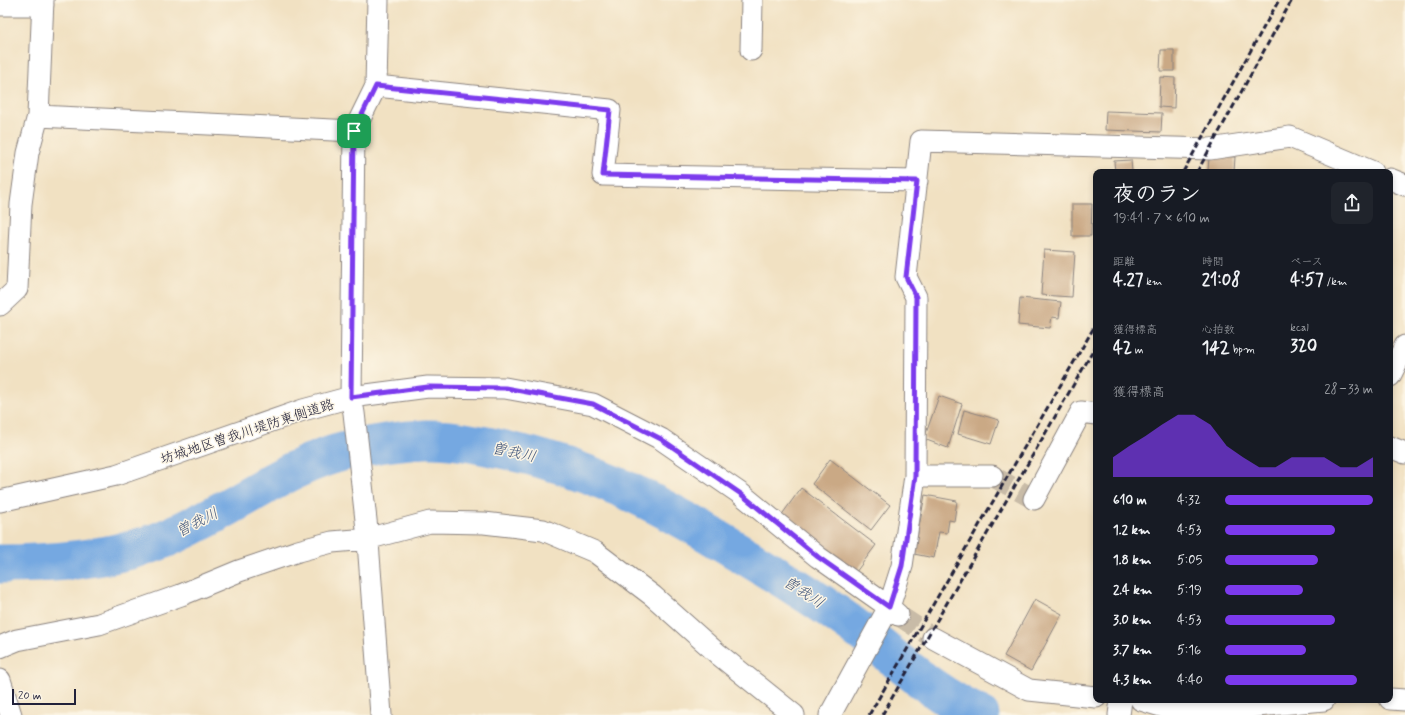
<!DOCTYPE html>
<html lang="ja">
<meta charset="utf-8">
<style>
body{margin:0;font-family:Mynerve,"Klee One",sans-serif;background:#20242c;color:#f1f3f6;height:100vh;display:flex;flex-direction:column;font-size:15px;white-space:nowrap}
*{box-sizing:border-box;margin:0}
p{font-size:13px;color:#9ea1a6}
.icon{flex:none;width:22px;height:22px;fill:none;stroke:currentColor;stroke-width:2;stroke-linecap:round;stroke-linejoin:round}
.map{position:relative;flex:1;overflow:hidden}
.sheet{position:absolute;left:1093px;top:169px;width:300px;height:534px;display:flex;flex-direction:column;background:#171b24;border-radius:8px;box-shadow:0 2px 6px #0003}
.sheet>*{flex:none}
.scale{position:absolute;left:12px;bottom:10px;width:64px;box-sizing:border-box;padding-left:4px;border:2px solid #22223b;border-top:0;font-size:11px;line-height:14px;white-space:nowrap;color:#22223b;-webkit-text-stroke:3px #fcf5e5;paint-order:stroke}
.pin{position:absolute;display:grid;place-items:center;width:34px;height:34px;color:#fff;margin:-17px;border-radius:8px;box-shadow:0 2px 6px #0006}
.round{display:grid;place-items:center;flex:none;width:42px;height:42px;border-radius:8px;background:#20242c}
.summary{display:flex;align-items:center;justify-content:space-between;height:68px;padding:0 20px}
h1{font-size:22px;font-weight:800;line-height:30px}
.stats{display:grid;grid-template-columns:repeat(3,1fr);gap:6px;height:68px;padding:4px 20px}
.stats div{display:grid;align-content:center}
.stats b{font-size:17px;font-weight:800}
.stats small{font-size:11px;font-weight:400}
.stats p{font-size:11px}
.chart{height:112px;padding:8px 20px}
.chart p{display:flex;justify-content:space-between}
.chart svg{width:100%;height:72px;margin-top:4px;fill:#7c3aed;opacity:.7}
ul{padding:0 20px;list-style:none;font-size:13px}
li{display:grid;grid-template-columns:64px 48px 1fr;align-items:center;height:30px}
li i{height:10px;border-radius:5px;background:#7c3aed}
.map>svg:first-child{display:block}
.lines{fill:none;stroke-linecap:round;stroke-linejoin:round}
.river{stroke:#75a8e1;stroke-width:39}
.building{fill:#caa985}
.minor-tunnel{stroke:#c8bba7;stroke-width:21;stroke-dasharray:21 10;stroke-linecap:butt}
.minor-casing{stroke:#8a827e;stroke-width:23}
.minor{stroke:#fff;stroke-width:21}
.rail{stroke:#22223b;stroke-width:3;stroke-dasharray:6 3;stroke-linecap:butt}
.route-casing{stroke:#fff;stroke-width:8}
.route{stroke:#7c3aed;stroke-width:5}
.labels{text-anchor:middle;stroke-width:3;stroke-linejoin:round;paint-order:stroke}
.street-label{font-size:14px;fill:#22223b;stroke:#fcf5e5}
.water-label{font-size:15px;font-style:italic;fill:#43587d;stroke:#fcf5e5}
</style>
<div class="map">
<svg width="1405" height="715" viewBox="0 0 1405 715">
<rect width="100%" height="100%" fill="#fcf5e5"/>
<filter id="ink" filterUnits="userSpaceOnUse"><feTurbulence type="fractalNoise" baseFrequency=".025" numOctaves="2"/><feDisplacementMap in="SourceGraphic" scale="8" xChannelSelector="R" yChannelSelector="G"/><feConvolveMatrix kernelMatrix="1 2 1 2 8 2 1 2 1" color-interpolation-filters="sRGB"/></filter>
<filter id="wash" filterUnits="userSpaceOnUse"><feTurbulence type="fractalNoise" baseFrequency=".012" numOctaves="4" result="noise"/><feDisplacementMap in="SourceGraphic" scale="16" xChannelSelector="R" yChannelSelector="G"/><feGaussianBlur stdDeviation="0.9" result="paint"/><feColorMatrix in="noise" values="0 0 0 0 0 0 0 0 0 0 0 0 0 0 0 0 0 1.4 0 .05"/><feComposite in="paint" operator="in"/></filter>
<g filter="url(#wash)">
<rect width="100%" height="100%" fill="#f1e1c2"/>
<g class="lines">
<!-- river -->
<path class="river" d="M 0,564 C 48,564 98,560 145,546 C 160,542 176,534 190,527 C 246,501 289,464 350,450 C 374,444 401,440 426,439 C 450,438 477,444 501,449 C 591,468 655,501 734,549 C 774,573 814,597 852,625 C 895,657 931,693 980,715"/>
</g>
<g id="blocks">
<!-- building -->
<path class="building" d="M 1161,50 L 1174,50 L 1174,71 L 1160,71 Z
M 1160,77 L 1175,78 L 1174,108 L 1159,107 Z
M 1106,111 L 1162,113 L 1161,132 L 1105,130 Z
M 1209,156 L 1235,157 L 1234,172 L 1208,172 Z
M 1131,160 L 1132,172 L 1115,172 L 1114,161 Z
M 1072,204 L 1092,204 L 1091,236 L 1072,236 Z
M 1044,250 L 1075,252 L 1072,297 L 1041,295 Z
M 1020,298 L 1061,302 L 1059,318 L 1052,317 L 1050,328 L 1018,325 Z
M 939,396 L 962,404 L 948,448 L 924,439 Z
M 964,410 L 999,420 L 991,444 L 958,434 Z
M 830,459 L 890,505 L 871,530 L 812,484 Z
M 801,488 L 876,545 L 853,576 L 778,520 Z
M 925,495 L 957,501 L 954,521 L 949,520 L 947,533 L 939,532 L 934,558 L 914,554 Z
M 1035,599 L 1062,614 L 1031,671 L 1004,656 Z"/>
</g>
</g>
<g filter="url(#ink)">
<use href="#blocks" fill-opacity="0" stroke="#8a827e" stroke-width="1"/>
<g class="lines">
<!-- minor-tunnel -->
<path class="minor-tunnel" d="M 992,476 L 1034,499
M 898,615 L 933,638"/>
<!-- minor casing -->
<g class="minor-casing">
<path id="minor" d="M 378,0 L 376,86 L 354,131 L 351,397 L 354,413 L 367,529 L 381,715
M 0,5 L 43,5
M 751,50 L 752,0
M 376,86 L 610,110 L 603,175 L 917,181
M 38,116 L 354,131
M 1390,179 L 1405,185
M 0,305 L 17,289 L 21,204 L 28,153 L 38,116 L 43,0
M 1390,376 L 1405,346
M 1390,447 L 1405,453
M 915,476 L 992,476
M 1034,499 L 1081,412 L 1096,414
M 0,501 L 116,475 L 303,410 L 351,397 L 428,387 L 505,388 L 593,404 L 661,439 L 741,494 L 818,557 L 889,607 L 898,615
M 933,638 L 1029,690 L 1096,697
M 0,647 L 17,640 L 99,624 L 181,595 L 239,571 L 298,551 L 332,542 L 367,539 L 430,522 L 484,523 L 543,530 L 595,552 L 653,596 L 718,654 L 794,715
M 0,680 L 11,715
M 1390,699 L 1405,700
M 1141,700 L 1164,707 L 1237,708 L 1324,700
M 830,715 L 889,607 L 902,566 L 915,476 L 916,297 L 906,277 L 921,141 L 1210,149 L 1290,137 L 1373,172
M 1119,715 L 1121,700"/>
</g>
<!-- minor -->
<use href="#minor" class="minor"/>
<!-- rail -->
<path class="rail" d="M 1183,172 L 1279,0
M 1197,172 L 1292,0
M 869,715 L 1096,324
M 882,715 L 1096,346"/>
</g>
</g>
<g class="lines" filter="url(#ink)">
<!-- route casing -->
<g class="route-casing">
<path id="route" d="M 376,86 L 610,110 L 603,175 L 917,181 L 906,277 L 916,297 L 915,476 L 902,566 L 889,607 L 818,557 L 741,494 L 661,439 L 593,404 L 505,388 L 428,387 L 351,397 L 354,131 Z"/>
</g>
<!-- route -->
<use href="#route" class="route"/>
</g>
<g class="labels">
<!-- street labels -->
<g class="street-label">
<text transform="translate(247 431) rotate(-18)" y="5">坊城地区曽我川堤防東側道路</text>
</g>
<!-- water labels -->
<g class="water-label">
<text transform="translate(514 452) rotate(12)" y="5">曽我川</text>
<text transform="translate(197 522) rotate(-27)" y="5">曽我川</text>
<text transform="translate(804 592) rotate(33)" y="5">曽我川</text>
</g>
</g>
</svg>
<div class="scale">20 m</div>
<div class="pin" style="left:354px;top:131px;background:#1e9e55"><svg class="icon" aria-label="arrive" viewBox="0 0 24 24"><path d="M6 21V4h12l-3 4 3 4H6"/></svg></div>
<section class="sheet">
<div class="summary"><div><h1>夜のラン</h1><p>19:41 · 7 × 610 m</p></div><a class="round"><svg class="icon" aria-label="share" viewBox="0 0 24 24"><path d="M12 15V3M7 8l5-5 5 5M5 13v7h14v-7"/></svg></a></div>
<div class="stats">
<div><p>距離</p><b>4.27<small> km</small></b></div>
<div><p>時間</p><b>21:08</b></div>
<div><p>ペース</p><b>4:57<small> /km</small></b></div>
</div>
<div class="stats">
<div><p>獲得標高</p><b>42<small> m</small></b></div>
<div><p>心拍数</p><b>142<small> bpm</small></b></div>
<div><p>kcal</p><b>320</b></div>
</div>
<div class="chart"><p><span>獲得標高</span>28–33 m</p>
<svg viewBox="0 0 160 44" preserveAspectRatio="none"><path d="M0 44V32L10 25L20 19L30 12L40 6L50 6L60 12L70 25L80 32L90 38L100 38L110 32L120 32L130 32L140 38L150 38L160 32V44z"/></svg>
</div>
<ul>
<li><b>610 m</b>4:32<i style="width:100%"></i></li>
<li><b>1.2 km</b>4:53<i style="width:74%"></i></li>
<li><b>1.8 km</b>5:05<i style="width:63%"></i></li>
<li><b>2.4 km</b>5:19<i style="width:53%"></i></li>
<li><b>3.0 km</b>4:53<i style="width:74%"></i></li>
<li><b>3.7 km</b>5:16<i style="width:55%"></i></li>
<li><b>4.3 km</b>4:40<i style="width:89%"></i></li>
</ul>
</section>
</div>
